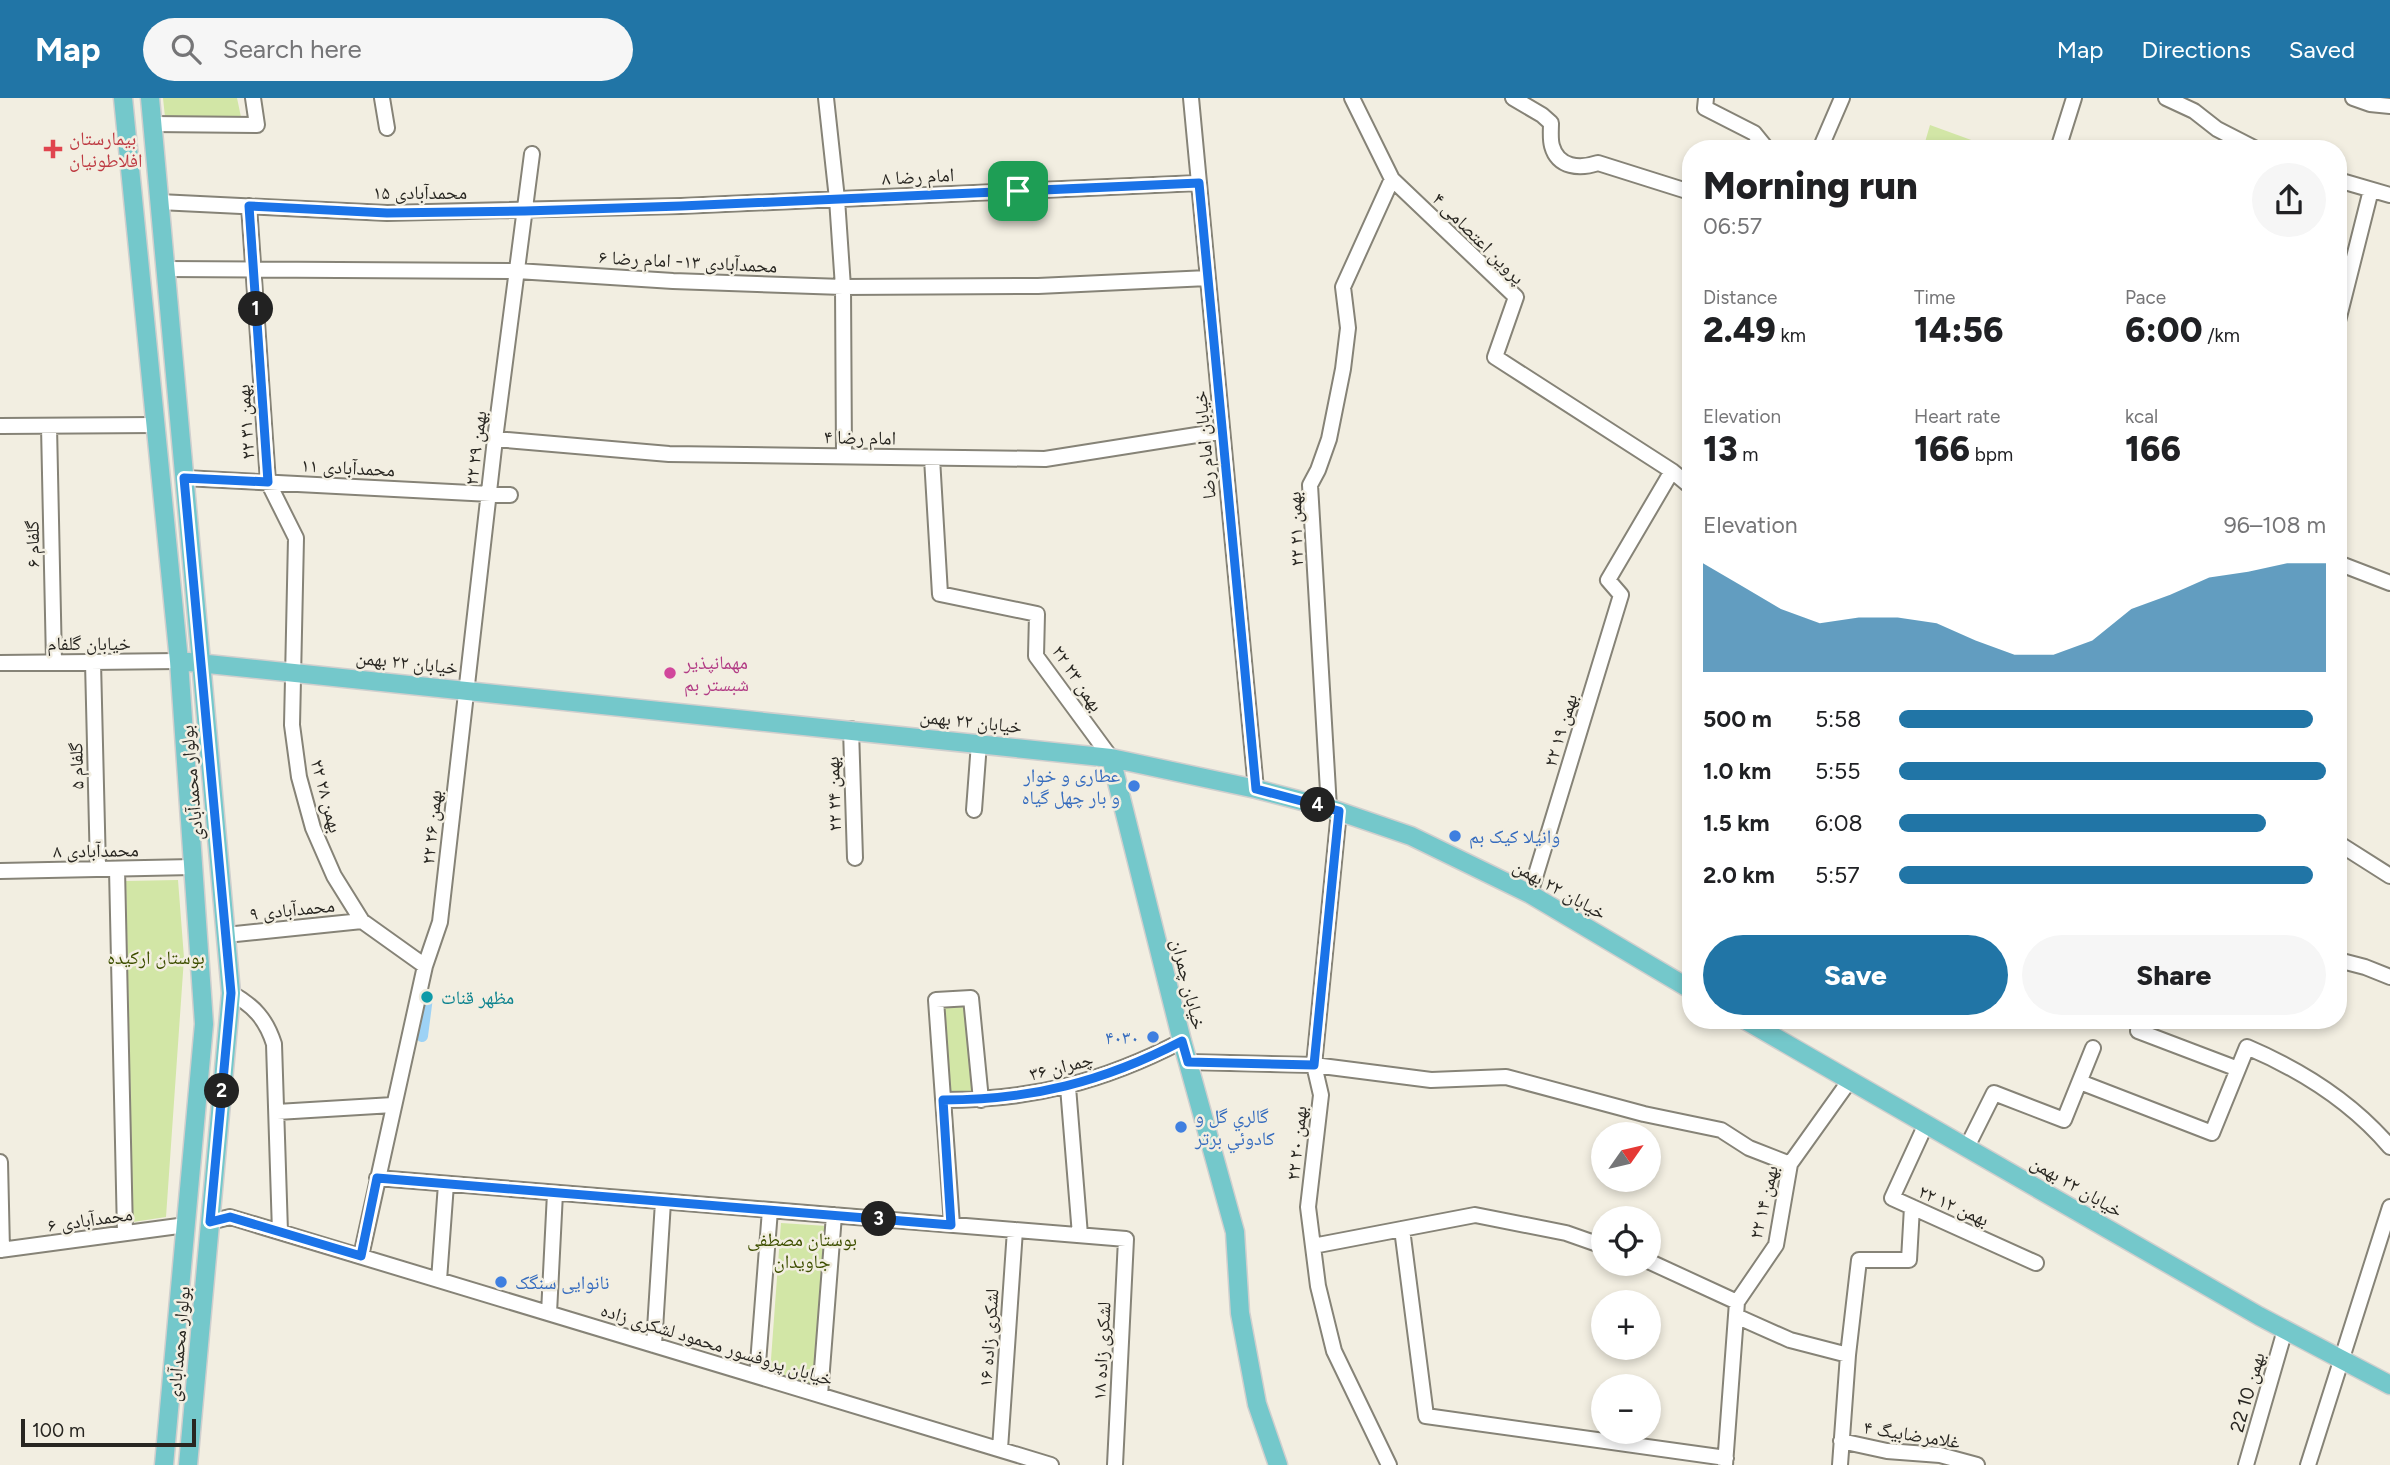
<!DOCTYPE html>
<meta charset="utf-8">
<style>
body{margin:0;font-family:Figtree,"Noto Naskh Arabic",sans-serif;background:#f6f6f6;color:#202124;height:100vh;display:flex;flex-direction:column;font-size:26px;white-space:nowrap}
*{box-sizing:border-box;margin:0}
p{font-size:23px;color:#757577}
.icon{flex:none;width:38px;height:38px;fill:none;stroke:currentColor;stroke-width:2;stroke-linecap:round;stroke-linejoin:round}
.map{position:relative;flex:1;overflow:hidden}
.side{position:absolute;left:1682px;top:42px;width:665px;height:889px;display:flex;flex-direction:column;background:#fff;border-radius:28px;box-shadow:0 4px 10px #0003}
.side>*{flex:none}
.needle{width:46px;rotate:56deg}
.controls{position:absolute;left:1591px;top:1024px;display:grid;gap:14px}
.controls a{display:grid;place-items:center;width:70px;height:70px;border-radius:50%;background:#fff;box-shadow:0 4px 10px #0003;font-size:35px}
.scale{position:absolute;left:21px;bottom:18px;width:175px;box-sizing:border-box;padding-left:7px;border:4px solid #282621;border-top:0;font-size:19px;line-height:24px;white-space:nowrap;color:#282621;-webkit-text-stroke:5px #f2eee1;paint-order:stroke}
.pin{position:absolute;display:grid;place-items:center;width:60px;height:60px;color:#fff;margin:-30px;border-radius:14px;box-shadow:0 4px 10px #0006}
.km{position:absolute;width:35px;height:35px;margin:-18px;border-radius:50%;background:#222;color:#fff;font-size:19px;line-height:35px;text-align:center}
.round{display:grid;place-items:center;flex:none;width:74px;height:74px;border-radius:37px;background:#f6f6f6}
.overview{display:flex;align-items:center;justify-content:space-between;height:119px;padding:0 21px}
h1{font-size:38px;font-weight:800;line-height:52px}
.stats{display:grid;grid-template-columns:repeat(3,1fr);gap:10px;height:119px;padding:7px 21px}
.stats div{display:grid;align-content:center}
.stats b{font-size:35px;font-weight:800}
.stats small{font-size:19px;font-weight:400}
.stats p{font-size:19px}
.chart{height:196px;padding:14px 21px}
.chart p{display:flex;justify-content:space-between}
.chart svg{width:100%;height:126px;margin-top:7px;fill:#2175a6;opacity:.7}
.action{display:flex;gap:14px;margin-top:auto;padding:14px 21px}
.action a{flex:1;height:80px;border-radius:42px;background:#2175a6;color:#fff;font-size:28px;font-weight:800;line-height:80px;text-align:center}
.action a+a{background:#f6f6f6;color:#202124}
ul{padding:0 21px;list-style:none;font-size:23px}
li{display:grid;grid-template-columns:112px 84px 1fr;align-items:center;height:52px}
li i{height:18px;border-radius:9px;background:#2175a6}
header{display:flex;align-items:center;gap:42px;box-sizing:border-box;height:98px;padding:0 35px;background:#2175a6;color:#fff}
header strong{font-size:33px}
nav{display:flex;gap:38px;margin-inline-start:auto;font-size:24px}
.search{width:490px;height:63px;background:#f6f6f6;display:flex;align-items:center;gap:18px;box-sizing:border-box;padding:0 24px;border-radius:38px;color:#757577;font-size:26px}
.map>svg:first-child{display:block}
.green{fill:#d2e6a6}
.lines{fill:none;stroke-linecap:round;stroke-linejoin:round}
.canal{stroke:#9dd2f5;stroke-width:12}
.minor-casing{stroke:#868377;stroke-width:18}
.major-casing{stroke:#d0cfce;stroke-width:21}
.minor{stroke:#fff;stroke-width:14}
.major{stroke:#74c8cb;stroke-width:18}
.route-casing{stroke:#fff;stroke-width:14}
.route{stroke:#1a73e8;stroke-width:9}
.health-dot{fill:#e0444e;stroke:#f2eee1;stroke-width:2.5}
.hotel-dot{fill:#d1479c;stroke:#f2eee1;stroke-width:2.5}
.shop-dot{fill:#3f7fe0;stroke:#f2eee1;stroke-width:2.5}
.culture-dot{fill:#0f9aa8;stroke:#f2eee1;stroke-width:2.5}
.labels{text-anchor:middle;stroke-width:5;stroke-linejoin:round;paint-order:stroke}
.health-label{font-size:19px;fill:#be3a42;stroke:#f2eee1;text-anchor:start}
.street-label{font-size:19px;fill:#282621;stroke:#f2eee1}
.hotel-label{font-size:19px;fill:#b23c85;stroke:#f2eee1;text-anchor:start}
.shop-label{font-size:19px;fill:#366cbe;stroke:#f2eee1;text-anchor:start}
.park-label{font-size:19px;fill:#3e4f00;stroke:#f2eee1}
.culture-label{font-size:19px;fill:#0d838f;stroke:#f2eee1;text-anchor:start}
</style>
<header>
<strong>Map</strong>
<div class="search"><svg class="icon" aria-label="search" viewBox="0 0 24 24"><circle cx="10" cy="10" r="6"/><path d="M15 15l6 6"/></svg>Search here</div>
<nav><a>Map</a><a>Directions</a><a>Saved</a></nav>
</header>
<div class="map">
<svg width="2390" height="1367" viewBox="0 0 2390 1367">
<rect width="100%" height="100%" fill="#f2eee1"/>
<!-- green -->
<path class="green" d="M 163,0 L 237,0 L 241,19 L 165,19 Z
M 1930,27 L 1996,51 L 1923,51 Z
M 178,782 L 184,860 L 166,1119 L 133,1124 L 126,783 Z
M 966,904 L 974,993 L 948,995 L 940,906 Z
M 781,1125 L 827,1128 L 814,1289 L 770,1275 Z"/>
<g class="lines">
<!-- canal -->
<path class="canal" d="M 422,938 L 427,899"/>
<!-- minor casing -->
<g class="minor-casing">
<path id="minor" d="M 382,0 L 387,30
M 826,0 L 837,101 L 843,189 L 844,358
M 1191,0 L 1256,691
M 1352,0 L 1392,81 L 1516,199 L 1495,259 L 1672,373 L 1690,388
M 1513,0 L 1542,17 L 1551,25 C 1551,32 1550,41 1552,48 C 1558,70 1580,71 1598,65 L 1690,94
M 1706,0 L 1705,10 L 1754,35 L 1767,51
M 2166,0 L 2194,13 L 2217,31 L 2256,51
M 2353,0 L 2370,6 L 2390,8
M 152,26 L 257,27 L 253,0
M 1820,51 L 1842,0
M 2058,51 L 2074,0
M 2338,82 L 2390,97
M 159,104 L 387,115 L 681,108 L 1199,85
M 249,108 L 268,384 L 296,440 L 292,627 L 299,679 L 313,730 L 334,778 L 362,823 L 425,868
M 165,171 L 517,173 L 673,183 L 843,189 L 1038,188 L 1208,180
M 2338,223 L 2371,92
M 0,328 L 156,327
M 49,328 L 54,564
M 495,341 L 669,356 L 1045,361 L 1222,333
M 932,360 L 940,496 L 1037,516 L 1036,558 L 1111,660
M 184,380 L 510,397
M 2338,465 L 2390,485
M 93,564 L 98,771
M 0,565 L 179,563
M 851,631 L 855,760
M 1329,710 L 1310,387 L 1318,372 L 1329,341 L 1343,271 L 1348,230 L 1343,189 L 1392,81
M 974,712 L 979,645
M 1339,713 L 1314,967 L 1321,997 L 1308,1109 L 1318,1188 L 1334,1253 L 1389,1367
M 2338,745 L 2390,778
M 117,771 L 125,1135
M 0,773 L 193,769
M 1530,796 L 1621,497 L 1608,482 L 1672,373
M 226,837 L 362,823
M 2338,862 L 2365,869 L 2390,879
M 231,895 C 254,908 266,921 274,946 L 280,1134
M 2138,933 L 2238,971
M 1188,964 L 1314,967 L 1431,982 L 1506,979 L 1644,1016 L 1721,1032 L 1749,1050 L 1790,1066
M 2080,984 L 2212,1035 L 2247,949 C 2301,972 2351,1003 2390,1049
M 1068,989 L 1080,1137
M 943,1002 C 1032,1002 1103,984 1182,943
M 277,1014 L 393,1007
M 1926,1026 L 1892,1100 L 2036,1165
M 1967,1049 L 1994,995 L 2064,1022 L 2093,950
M 0,1064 L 2,1152
M 377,1080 L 1126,1141 L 1115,1367
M 210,1124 L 230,1119 L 1051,1367
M 952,1127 L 936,902 L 971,900 L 981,1002
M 1402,1131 L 1426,1318 L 1726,1360
M 1313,1148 L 1475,1117 L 1566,1135 L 1603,1148
M 0,1152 L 186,1127
M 361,1158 L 425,868 L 440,824 L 495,341 L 532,56
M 1648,1163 L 1737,1204
M 439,1182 L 446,1086
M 549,1215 L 555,1095
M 1736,1218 L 1790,1242 L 1848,1257
M 654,1247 L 663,1104
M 757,1278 L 770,1112
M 820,1297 L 834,1117
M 1841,1343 L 1887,1353 L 1940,1357 L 1977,1367
M 1000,1351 L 1015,1132
M 1725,1367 L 1737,1204 L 1776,1147 L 1790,1066 L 1850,982
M 1840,1367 L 1848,1257 L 1859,1162 L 1909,1162 L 1912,1109
M 2246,1367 L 2285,1232
M 2308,1367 L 2390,1109"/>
</g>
<!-- major casing -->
<g class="major-casing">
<path id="major" d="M 123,0 L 179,563 L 204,926 L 164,1367
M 150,0 L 231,895 L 188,1367
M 179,563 L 1111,660 L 1256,691 L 1329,710 L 1411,738 L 1530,796 L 1690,891
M 1111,660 L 1182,943 L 1235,1134 L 1240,1215 L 1257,1306 L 1278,1367
M 1745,922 L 2259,1218 L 2390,1287"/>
</g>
<!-- minor -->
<use href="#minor" class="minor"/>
<!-- major -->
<use href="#major" class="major"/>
</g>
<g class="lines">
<!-- route casing -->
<g class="route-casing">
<path id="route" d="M 1199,85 L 1256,691 L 1339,713 L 1314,967 L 1188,964 L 1182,943 C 1103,984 1031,1002 943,1002 L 951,1127 L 377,1080 L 361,1158 L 230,1119 L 210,1124 L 231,895 L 184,380 L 268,384 L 249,108 L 387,115 L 525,113 L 681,108 Z"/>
</g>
<!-- route -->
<use href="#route" class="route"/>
</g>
<!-- markers -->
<path class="health-dot" d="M49.5 40.5h7v7h7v7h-7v7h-7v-7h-7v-7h7z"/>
<circle class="hotel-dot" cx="670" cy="575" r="7"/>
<g class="shop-dot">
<circle cx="1134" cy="688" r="7"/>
<circle cx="1455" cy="738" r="7"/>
<circle cx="1153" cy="939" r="7"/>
<circle cx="1181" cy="1029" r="7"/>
<circle cx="501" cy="1184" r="7"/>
</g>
<circle class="culture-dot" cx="427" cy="899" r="7"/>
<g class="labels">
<!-- health labels -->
<g class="health-label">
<text x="69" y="47">بیمارستان<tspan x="69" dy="22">افلاطونیان</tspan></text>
</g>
<!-- street labels -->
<g class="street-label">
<text transform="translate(918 78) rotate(-3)" y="7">امام رضا ۸</text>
<text x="420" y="101">محمدآبادی ۱۵</text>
<text transform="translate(1479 140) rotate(45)" y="7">پروین اعتصامی ۴</text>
<text transform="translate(688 163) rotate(3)" y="7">محمدآبادی ۱۳- امام رضا ۶</text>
<text transform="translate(245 324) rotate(-94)" y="7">۲۲ بهمن ۳۱</text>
<text transform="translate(860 339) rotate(1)" y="7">امام رضا ۴</text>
<text transform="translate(1204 347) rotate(-95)" y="7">خیابان امام رضا</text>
<text transform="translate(475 350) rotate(-83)" y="7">۲۲ بهمن ۲۹</text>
<text transform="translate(348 369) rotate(3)" y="7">محمدآبادی ۱۱</text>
<text transform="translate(1295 431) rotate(-92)" y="7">۲۲ بهمن ۲۱</text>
<text transform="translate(32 446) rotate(-91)" y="7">گلفام ۶</text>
<text x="89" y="552">خیابان گلفام</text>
<text transform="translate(407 564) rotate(6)" y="7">خیابان ۲۲ بهمن</text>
<text transform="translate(1078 580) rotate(56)" y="7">۲۲ بهمن ۲۳</text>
<text transform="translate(971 623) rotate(6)" y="7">خیابان ۲۲ بهمن</text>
<text transform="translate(1560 632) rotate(-73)" y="7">۲۲ بهمن ۱۹</text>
<text transform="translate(76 668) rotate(-92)" y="7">گلفام ۵</text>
<text transform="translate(191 685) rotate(-95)" y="7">بولوار محمدآبادی</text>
<text transform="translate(833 696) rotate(-92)" y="7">۲۲ بهمن ۲۴</text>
<text transform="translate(327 698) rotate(75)" y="7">۲۲ بهمن ۲۸</text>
<text transform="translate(431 729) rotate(-84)" y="7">۲۲ بهمن ۲۶</text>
<text transform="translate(96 752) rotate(-1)" y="7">محمدآبادی ۸</text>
<text transform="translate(1560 791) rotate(29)" y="7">خیابان ۲۲ بهمن</text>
<text transform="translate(292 811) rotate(-6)" y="7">محمدآبادی ۹</text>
<text transform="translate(1189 886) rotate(76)" y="7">خیابان چمران</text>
<text transform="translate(1061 968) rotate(-14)" y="7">چمران ۳۶</text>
<text transform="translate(1296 1045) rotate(-84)" y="7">۲۲ بهمن ۲۰</text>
<text transform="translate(2077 1088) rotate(30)" y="7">خیابان ۲۲ بهمن</text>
<text transform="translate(1763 1104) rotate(-77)" y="7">۲۲ بهمن ۱۴</text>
<text transform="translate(1954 1107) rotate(24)" y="7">۲۲ بهمن ۱۲</text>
<text transform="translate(90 1121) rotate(-8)" y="7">محمدآبادی ۶</text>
<text transform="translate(988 1240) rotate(-86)" y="7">لشکری زاده ١۶</text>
<text transform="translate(178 1246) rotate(-85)" y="7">بولوار محمدآبادی</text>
<text transform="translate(717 1246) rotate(17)" y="7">خیابان پروفسور محمود لشکری زاده</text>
<text transform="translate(1101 1253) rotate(-87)" y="7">لشکری زاده ۱۸</text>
<text transform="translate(2247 1294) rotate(-74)" y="7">22 بهمن 10</text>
<text transform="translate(1912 1336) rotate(9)" y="7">غلامرضابیگ ۴</text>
</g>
<!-- hotel labels -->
<g class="hotel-label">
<text x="684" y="571">مهمانپذیر<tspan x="684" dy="22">شبستر بم</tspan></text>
</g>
<!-- shop labels -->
<g class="shop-label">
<text x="1120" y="684" text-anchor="end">عطاری و خوار<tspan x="1120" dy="22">و بار چهل گیاه</tspan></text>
<text x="1469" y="745">وانیلا کیک بم</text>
<text x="1139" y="946" text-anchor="end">۴۰۳۰</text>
<text x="1195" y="1025">گالري گل و<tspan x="1195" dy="22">كادوئي برتر</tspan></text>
<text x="515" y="1191">نانوایی سنگک</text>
</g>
<!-- park labels -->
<g class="park-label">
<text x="156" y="866">بوستان ارکیده</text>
<text x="802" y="1148">بوستان مصطفی<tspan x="802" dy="22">جاویدان</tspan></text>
</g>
<!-- culture labels -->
<g class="culture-label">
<text x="441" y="906">مظهر قنات</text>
</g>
</g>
</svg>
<div class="controls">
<a><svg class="needle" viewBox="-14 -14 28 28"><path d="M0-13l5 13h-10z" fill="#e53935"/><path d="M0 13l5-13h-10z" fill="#757577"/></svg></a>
<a><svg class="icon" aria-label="locate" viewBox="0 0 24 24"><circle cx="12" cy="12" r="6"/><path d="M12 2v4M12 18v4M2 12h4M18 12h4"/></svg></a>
<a>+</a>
<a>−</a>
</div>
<div class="scale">100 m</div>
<div class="pin" style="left:1018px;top:93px;background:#1e9e55"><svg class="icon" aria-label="arrive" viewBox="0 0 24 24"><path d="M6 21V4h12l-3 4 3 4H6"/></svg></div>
<b class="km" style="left:256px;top:211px">1</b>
<b class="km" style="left:222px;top:993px">2</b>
<b class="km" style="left:879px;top:1121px">3</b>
<b class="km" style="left:1318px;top:707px">4</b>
<section class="side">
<div class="overview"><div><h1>Morning run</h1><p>06:57</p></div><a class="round"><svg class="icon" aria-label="share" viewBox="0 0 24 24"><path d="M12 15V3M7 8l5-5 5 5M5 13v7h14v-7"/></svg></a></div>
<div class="stats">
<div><p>Distance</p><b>2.49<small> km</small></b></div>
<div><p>Time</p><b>14:56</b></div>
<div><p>Pace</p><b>6:00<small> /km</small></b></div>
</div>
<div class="stats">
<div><p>Elevation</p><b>13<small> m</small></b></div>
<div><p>Heart rate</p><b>166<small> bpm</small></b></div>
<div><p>kcal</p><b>166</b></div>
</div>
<div class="chart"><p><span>Elevation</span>96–108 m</p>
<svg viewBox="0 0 160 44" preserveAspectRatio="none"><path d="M0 44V6L10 14L20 22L30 27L40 25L50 25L60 27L70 33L80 38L90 38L100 33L110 22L120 17L130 11L140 9L150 6L160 6V44z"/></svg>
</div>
<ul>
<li><b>500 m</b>5:58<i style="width:97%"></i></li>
<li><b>1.0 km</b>5:55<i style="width:100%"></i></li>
<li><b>1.5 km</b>6:08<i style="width:86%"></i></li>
<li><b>2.0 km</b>5:57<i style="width:97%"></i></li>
</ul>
<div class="action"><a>Save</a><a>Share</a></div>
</section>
</div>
